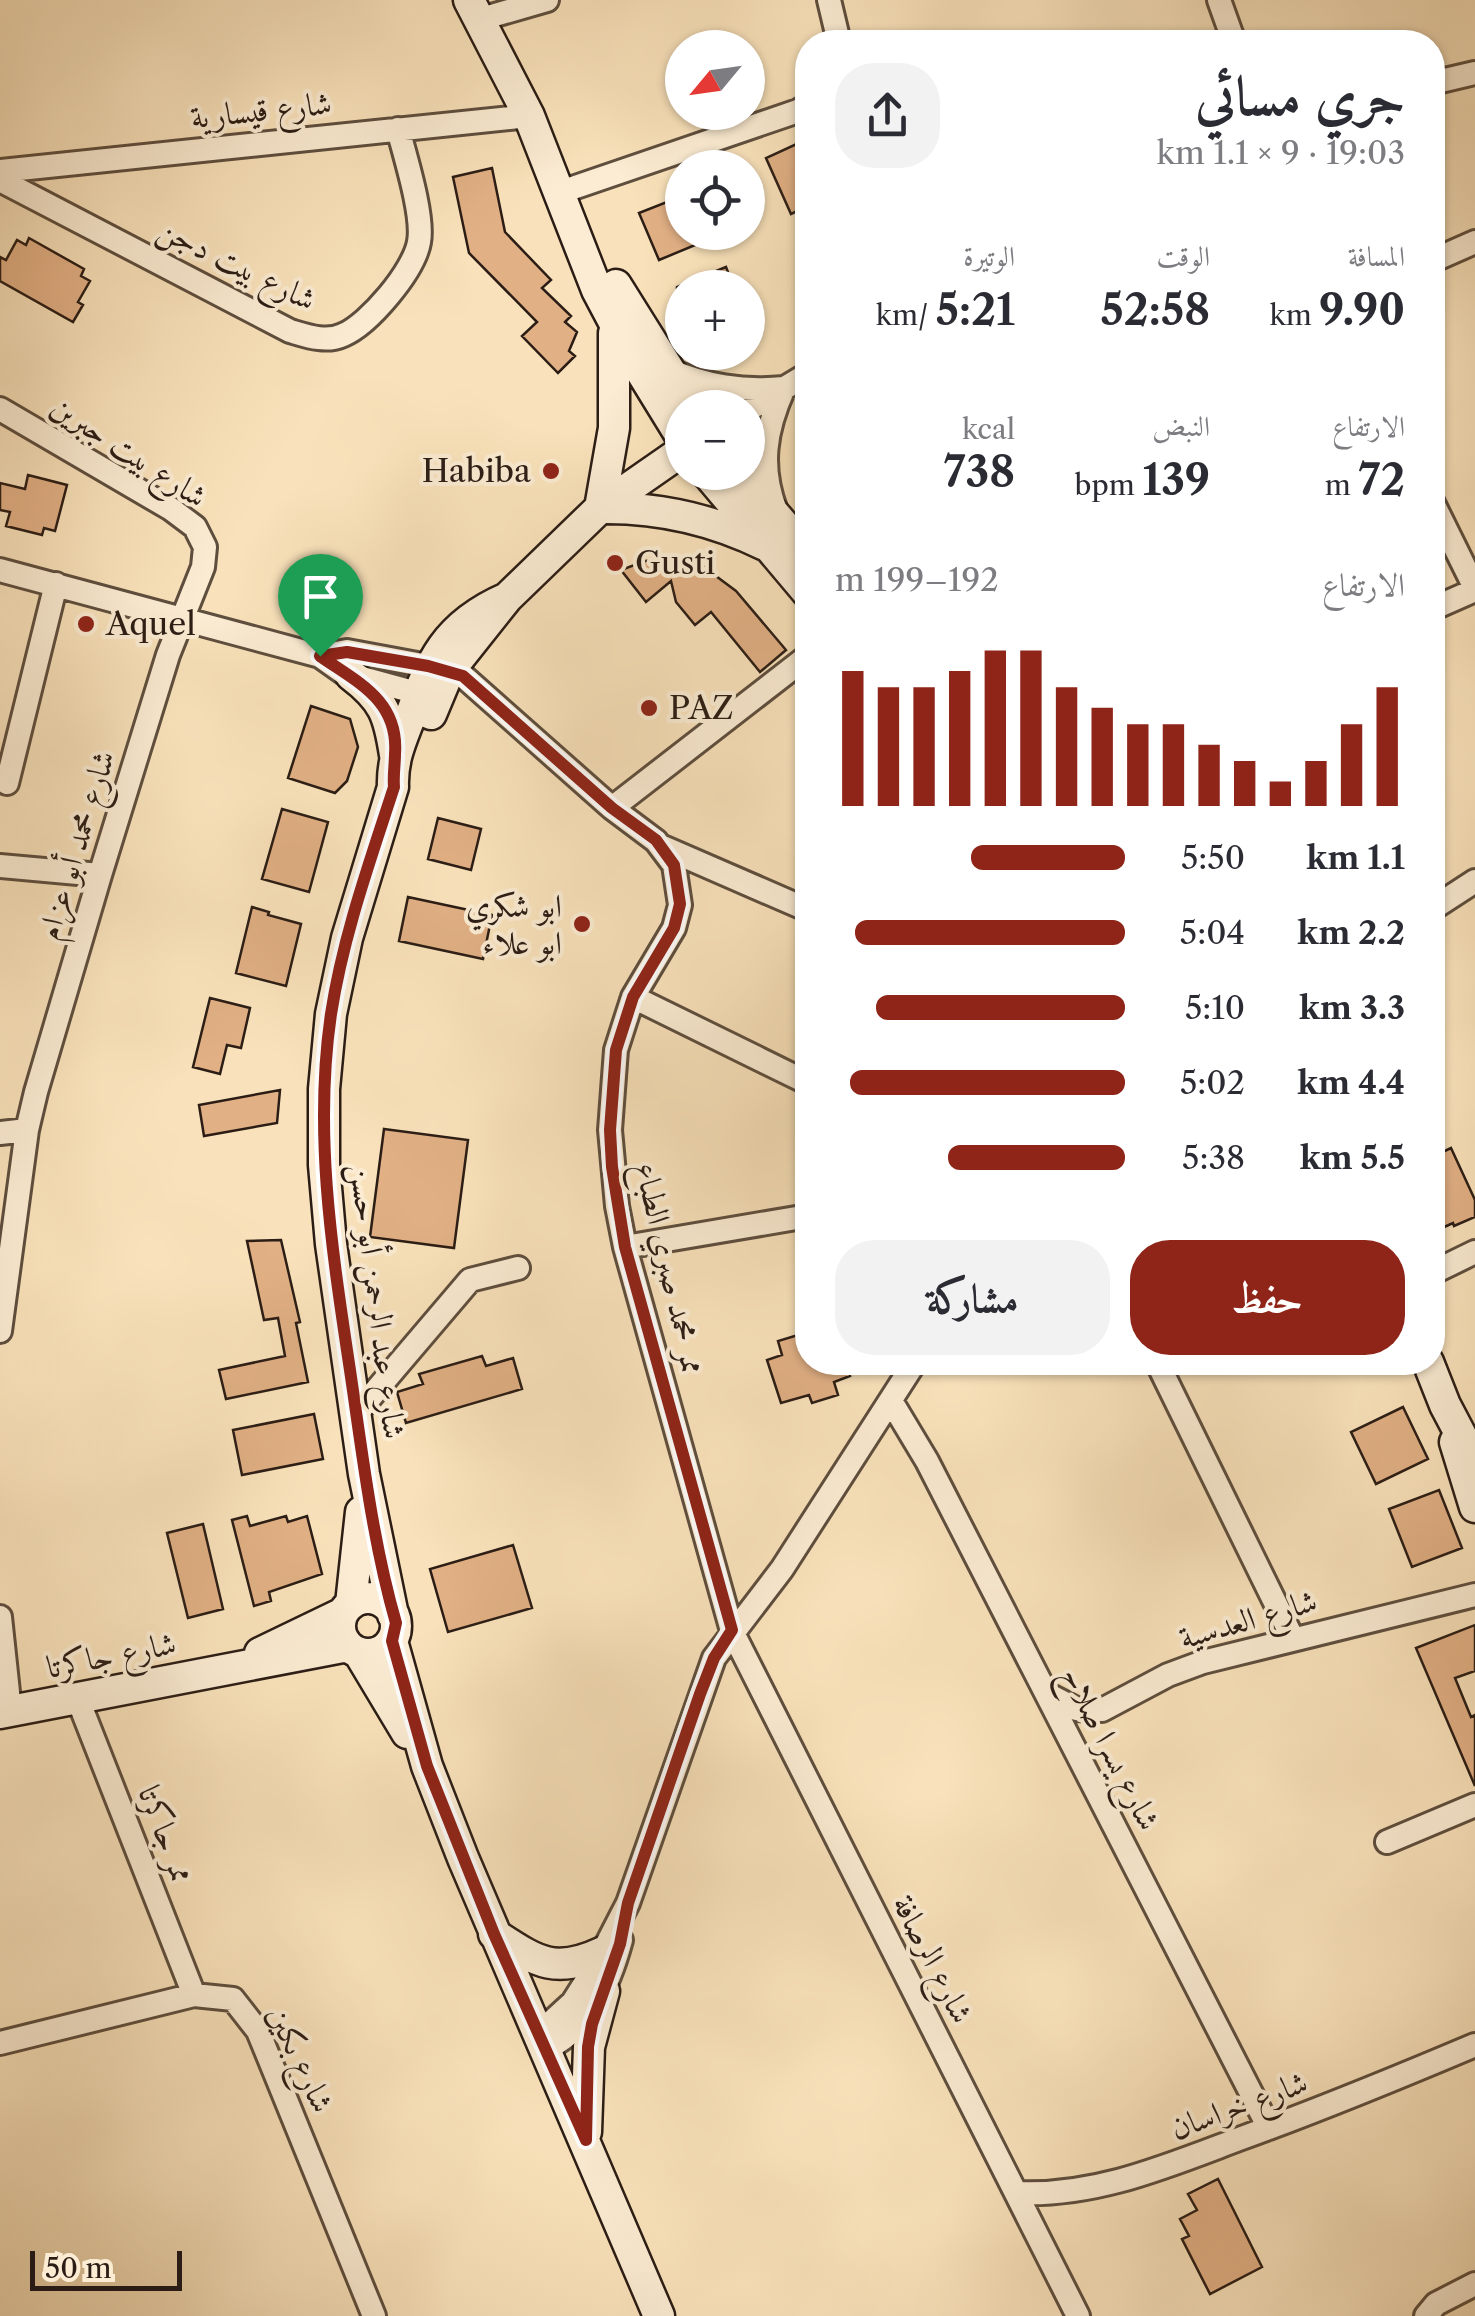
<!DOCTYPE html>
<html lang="ar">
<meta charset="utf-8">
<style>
body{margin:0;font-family:"Libre Caslon Text",Amiri,serif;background:#f2f2f3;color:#2b2b33;direction:rtl;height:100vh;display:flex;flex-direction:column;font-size:38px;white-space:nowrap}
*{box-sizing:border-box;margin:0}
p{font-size:32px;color:#7c7c81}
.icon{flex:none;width:55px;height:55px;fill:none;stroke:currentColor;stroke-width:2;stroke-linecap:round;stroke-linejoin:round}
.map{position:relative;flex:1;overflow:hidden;direction:ltr}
.side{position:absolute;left:795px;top:30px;width:650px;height:1345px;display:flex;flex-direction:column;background:#fff;border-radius:40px;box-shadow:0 2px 8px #0004;direction:rtl}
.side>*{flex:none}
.needle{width:65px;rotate:241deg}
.fabs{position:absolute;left:665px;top:30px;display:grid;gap:20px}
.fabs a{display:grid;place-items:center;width:100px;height:100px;border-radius:50%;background:#fff;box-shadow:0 2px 8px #0004;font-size:50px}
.scale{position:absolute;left:30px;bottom:25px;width:152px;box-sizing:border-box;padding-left:10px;border:5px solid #2b1d15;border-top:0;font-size:28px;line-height:35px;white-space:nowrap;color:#2b1d15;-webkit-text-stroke:8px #fbecd3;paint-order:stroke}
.pin{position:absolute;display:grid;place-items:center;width:85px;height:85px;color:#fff;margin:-102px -42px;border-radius:50% 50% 50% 0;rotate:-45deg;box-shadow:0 0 10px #0007}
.pin .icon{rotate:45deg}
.round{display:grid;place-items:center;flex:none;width:105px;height:105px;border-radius:40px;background:#f2f2f3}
.summary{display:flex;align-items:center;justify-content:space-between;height:170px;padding:0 40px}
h1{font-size:55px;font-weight:800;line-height:75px}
.metrics{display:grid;grid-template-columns:repeat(3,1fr);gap:15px;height:170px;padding:10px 40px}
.metrics div{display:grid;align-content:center}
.metrics b{font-size:42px;font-weight:800}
.metrics small{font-size:28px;font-weight:400}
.metrics p{font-size:28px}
.chart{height:280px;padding:20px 40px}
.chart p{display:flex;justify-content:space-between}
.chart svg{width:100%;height:180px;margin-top:10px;stroke:#8f2418;stroke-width:6}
.button{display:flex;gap:20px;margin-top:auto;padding:20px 40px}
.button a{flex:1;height:115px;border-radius:40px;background:#8f2418;color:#fff;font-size:40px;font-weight:800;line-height:115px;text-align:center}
.button a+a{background:#f2f2f3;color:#2b2b33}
ul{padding:0 40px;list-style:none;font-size:32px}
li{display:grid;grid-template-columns:160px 120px 1fr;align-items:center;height:75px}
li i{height:25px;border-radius:12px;background:#8f2418}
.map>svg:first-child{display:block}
.building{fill:#e1b085;stroke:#2b1d15;stroke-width:2.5}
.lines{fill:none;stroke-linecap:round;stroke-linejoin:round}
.street-casing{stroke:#5e4e3e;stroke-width:28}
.secondary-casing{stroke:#2b1d15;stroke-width:35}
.street{stroke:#fbecd3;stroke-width:22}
.secondary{stroke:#fbecd3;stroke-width:30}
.route-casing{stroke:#fff;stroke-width:20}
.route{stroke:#8f2418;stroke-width:12}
.poi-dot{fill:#8f2418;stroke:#fbecd3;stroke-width:4}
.labels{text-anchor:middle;stroke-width:8;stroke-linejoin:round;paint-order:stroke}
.street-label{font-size:32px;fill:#2b1d15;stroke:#fbecd3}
.poi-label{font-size:32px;fill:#2b1d15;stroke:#fbecd3;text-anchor:start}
</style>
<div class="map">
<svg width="1475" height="2316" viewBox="0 0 1475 2316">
<rect width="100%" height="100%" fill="#f9e2bb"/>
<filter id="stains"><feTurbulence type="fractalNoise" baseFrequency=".002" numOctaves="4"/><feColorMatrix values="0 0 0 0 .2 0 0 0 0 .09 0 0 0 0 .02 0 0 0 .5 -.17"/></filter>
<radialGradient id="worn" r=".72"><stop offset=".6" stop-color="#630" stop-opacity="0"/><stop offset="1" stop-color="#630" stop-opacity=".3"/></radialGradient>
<!-- building -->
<path class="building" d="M 801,142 L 808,157 L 808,206 L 791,214 L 766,158 Z
M 492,168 L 505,232 L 551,280 L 542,288 L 571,316 L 565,322 L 577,332 L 569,351 L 575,356 L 558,373 L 522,336 L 537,322 L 469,253 L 453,177 Z
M 682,196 L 682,232 L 724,233 L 659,260 L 639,213 Z
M 29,238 L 84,269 L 81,276 L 90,281 L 78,302 L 83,305 L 73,322 L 0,281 L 0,257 L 6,260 L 17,240 L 26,245 Z
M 726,267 L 734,288 L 677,288 L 677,287 Z
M 28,475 L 67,485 L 55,531 L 44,528 L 42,535 L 6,526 L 10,512 L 0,510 L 0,483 L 25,489 Z
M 663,559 L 701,565 L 736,591 L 786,650 L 760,672 L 711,612 L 695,625 L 676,602 L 671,581 L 646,602 L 621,570 L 645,561 Z
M 311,706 L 350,719 L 358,747 L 347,781 L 335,793 L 288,778 Z
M 282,809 L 328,822 L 309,892 L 262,879 Z
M 438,818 L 481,829 L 471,870 L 428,859 Z
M 408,897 L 492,915 L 483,959 L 399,941 Z
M 252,907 L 269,912 L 268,915 L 301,924 L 286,986 L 236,973 Z
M 210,998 L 250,1008 L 241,1048 L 227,1045 L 220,1074 L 193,1067 Z
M 280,1090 L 277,1123 L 204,1136 L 199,1105 Z
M 384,1129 L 468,1140 L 454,1248 L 370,1237 Z
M 1451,1148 L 1475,1200 L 1475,1217 L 1454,1226 L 1453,1223 L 1442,1228 L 1440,1224 L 1432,1228 L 1432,1157 Z
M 281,1240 L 300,1322 L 296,1323 L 308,1382 L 226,1399 L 219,1370 L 285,1356 L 278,1318 L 264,1320 L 247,1241 Z
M 808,1332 L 808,1362 L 846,1362 L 850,1376 L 834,1382 L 838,1395 L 812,1403 L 809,1395 L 781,1403 L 767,1360 L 782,1355 L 778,1341 Z
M 482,1356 L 486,1366 L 513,1358 L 522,1389 L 406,1423 L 397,1392 L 423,1384 L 419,1374 Z
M 1403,1407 L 1428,1459 L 1376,1484 L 1351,1432 Z
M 314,1414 L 323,1459 L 242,1475 L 233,1430 Z
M 1439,1490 L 1462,1548 L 1412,1567 L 1389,1509 Z
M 247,1516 L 250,1526 L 286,1516 L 288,1522 L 307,1516 L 322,1574 L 269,1592 L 271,1601 L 254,1606 L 232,1520 Z
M 203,1524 L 223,1609 L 188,1618 L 167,1533 Z
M 513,1545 L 532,1608 L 448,1632 L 430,1569 Z
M 1475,1625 L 1475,1671 L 1455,1678 L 1471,1717 L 1475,1715 L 1475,1786 L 1416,1648 Z
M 1218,2179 L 1262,2267 L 1210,2294 L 1182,2239 L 1189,2236 L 1180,2219 L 1197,2210 L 1188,2194 Z"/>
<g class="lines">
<!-- street casing -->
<g class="street-casing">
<path id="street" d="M 829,0 L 839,42
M 1219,0 L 1234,42
M 481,19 L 547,0
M 1432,83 L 1475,73
M 0,171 L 529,116
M 0,180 L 290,331 C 307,336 326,343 343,335 C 369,324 414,271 419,242 C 424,216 405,156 398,129
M 561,192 L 798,111 L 808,105
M 1432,261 L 1475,242
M 667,369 C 706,386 742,392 784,388 C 765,430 759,467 776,511
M 0,409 L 171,509 L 195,527 L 205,547 L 203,567 L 168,655 L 100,875 L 36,1092 L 27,1130 L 0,1331
M 748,410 L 808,374
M 1432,501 L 1475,588
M 0,570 L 320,656 L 344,673 L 432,697
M 1432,609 L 1475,590
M 320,656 L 347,651 L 428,666 L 463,676 L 612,808 L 656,841 L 674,865 L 680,905 L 674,928 L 633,997 L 616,1050 L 610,1130 L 617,1206 L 625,1247 L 732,1631 L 1078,2316
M 7,783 L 56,584
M 612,808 L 808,656
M 663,847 L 808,910
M 0,866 L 100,875
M 1432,909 L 1475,881
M 633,997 L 808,1083
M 0,1133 L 27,1130
M 625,1247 L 808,1216
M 1432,1273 L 1475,1252
M 1157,1362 L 1293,1639
M 891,1401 L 927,1461 L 1269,2128
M 356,1414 L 470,1280 L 518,1268
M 0,1617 L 10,1711
M 1047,1694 L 1076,1709 L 1102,1710 L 1168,1675 L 1203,1662 L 1475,1595
M 77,1697 L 194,1995
M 1387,1842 L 1475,1805
M 538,2034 L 573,2002 L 594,1969 L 628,1903 L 714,1658 L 782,1569 L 915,1362
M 0,2043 L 194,1995 L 233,1999 L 258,2031 L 374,2316
M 545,2050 C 590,2026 608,1988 621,1940
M 1016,2193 C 1095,2197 1167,2166 1239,2139 C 1319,2110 1397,2078 1475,2045
M 1426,2316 L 1436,2304 L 1475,2284"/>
</g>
<!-- secondary casing -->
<g class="secondary-casing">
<path id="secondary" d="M 469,0 L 529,116 L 597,290 L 634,360 L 682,438
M 616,285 L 693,408
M 614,333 L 614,428 L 600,508 C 659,507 712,519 765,545
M 706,472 L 808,593
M 738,472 L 808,553
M 351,675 C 384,700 389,715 395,755
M 431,714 L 449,671 L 507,598 L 600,508 L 682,451
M 1428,1362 L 1445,1405 L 1475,1462
M 1455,1442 L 1475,1507
M340 1626a28 28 0 1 1 56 0a28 28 0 1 1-56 0Z
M 351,1604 L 361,1512
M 393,1615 L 364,1474 L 331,1244 L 324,1165 L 324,1089 L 331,1014 L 347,938 L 393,787 C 392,761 400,743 409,720 C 431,660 445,625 507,598
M 392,1641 L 427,1766 L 463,1858 L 659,2316
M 260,1653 L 343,1613
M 359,1653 L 407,1733
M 0,1713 L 348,1646
M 494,1934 C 537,1962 554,1975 603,1952
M 586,2132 L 589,2047 L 604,1991"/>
</g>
<!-- street -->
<use href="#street" class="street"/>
<!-- secondary -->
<use href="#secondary" class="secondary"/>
</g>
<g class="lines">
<!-- route casing -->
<g class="route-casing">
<path id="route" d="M 347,652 L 428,666 L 463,676 L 612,808 L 656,840 L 674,865 L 680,904 L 674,928 L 633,997 L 616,1050 L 610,1130 L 612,1167 L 625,1247 L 732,1630 L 714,1658 L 700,1694 L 628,1903 L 620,1944 L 592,2024 L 588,2047 L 586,2140 L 494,1934 L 427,1766 L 392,1641 L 396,1623 C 373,1543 363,1459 351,1377 C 333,1256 313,1136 331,1014 C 343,936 370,861 394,787 C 393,775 395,765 395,754 C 399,700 357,682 320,656 Z"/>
</g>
<!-- route -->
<use href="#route" class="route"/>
</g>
<!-- markers -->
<g class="poi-dot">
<circle cx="551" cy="471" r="10"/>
<circle cx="615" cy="563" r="10"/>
<circle cx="86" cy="624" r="10"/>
<circle cx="649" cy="708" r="10"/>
<circle cx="582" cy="924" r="10"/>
</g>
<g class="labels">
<!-- street labels -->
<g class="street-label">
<text transform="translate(261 110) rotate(-6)" y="11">شارع قيسارية</text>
<text transform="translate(237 264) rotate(26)" y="11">شارع بيت دجن</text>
<text transform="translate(129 451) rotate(33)" y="11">شارع بيت جبرين</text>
<text transform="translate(76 845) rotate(-73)" y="11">شارع محمد أبو عزام</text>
<text transform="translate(670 1268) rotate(77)" y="11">ممر محمد صبري الطباع</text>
<text transform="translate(378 1301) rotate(83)" y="11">شارع عبد الرحمن أبو حسن</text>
<text transform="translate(1248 1619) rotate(-16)" y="11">شارع العدسية</text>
<text transform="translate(111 1655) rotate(-11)" y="11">شارع جاكرتا</text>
<text transform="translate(1111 1748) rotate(63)" y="11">شارع يسرا صلاح</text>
<text transform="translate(166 1834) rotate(69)" y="11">ممر جاكرتا</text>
<text transform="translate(933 1959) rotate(63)" y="11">شارع الرصافة</text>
<text transform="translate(301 2059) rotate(65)" y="11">شارع بكين</text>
<text transform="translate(1239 2105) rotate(-20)" y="11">شارع خراسان</text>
</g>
<!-- poi labels -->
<g class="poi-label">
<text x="531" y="482" text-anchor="end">Habiba</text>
<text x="635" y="574">Gusti</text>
<text x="106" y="635">Aquel</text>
<text x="669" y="719">PAZ</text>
<text x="562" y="917" text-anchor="end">ابو شكري<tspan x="562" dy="37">ابو علاء</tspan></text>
</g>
</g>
<rect width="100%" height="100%" filter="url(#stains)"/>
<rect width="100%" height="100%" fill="url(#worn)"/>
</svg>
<div class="fabs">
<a><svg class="needle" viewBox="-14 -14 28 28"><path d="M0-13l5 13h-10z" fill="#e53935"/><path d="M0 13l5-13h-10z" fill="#7c7c81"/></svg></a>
<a><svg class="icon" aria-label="locate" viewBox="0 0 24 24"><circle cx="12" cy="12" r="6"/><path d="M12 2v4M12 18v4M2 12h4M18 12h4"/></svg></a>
<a>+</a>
<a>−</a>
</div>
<div class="scale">50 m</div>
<div class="pin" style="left:320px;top:656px;background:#1e9e55"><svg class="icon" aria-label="arrive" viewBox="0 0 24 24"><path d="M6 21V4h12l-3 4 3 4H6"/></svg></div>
<section class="side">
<div class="summary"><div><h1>جري مسائي</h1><p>19:03 · 9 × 1.1 km</p></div><a class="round"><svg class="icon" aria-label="share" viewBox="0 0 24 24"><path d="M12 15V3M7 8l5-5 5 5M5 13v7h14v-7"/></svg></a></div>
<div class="metrics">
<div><p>المسافة</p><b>9.90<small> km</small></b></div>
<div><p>الوقت</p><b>52:58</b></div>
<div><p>الوتيرة</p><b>5:21<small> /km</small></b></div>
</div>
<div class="metrics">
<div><p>الارتفاع</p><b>72<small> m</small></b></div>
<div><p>النبض</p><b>139<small> bpm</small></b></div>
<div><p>kcal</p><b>738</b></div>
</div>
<div class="chart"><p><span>الارتفاع</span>192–199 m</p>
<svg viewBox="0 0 160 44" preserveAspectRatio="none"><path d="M5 44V11M15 44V15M25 44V15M35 44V11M45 44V6M55 44V6M65 44V15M75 44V20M85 44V24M95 44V24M105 44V29M115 44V33M125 44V38M135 44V33M145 44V24M155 44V15"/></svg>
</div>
<ul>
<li><b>1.1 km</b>5:50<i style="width:53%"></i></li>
<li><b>2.2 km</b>5:04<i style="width:93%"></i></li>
<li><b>3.3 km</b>5:10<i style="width:86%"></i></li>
<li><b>4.4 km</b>5:02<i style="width:95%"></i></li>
<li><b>5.5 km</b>5:38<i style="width:61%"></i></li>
</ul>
<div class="button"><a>حفظ</a><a>مشاركة</a></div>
</section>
</div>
